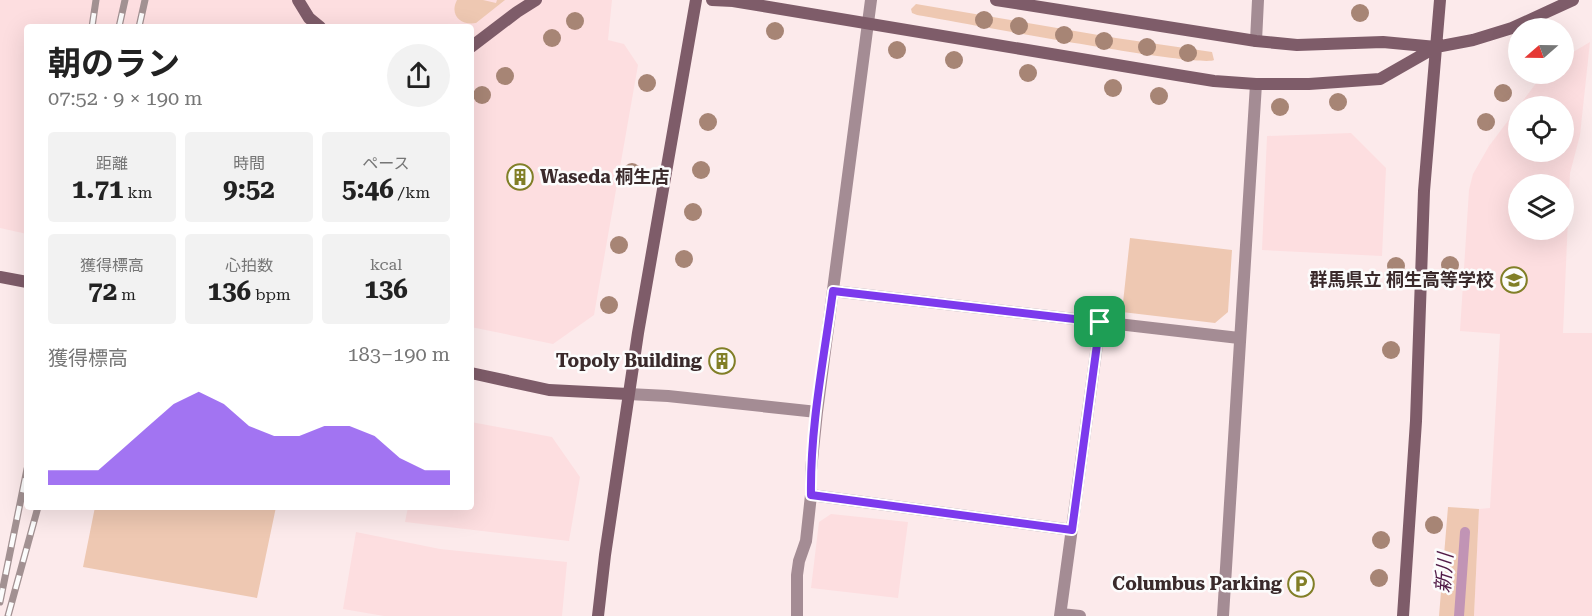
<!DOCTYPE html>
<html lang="ja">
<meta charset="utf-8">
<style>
body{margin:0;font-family:"Roboto Serif","Noto Sans JP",serif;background:#f2f2f2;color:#222;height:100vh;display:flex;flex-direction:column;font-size:22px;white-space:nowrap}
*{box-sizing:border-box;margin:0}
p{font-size:20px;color:#767676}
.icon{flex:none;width:33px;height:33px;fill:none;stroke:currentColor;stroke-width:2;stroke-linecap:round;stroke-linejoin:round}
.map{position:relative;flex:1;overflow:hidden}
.details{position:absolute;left:24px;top:24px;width:450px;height:486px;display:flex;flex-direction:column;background:#fff;border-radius:6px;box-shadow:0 6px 24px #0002}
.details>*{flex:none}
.needle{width:39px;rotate:250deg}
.tools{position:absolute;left:1508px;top:18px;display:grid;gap:12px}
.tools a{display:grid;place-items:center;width:66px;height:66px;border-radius:50%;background:#fff;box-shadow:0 6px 24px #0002;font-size:30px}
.pin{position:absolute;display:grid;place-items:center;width:51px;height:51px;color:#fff;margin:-26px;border-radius:12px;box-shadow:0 3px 9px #0006}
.round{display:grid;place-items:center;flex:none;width:63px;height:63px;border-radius:32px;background:#f2f2f2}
.overview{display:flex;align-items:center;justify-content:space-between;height:102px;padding:0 24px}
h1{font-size:33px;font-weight:700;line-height:45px}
.stats{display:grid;grid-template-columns:repeat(3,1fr);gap:9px;height:102px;padding:6px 24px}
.stats div{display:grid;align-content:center;border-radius:6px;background:#f2f2f2;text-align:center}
.stats b{font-size:26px;font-weight:700}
.stats small{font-size:16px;font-weight:400}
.stats p{font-size:16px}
.chart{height:168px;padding:12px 24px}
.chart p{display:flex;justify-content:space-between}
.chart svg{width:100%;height:108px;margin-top:6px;fill:#7c3aed;opacity:.7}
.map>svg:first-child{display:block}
.built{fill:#fddee0;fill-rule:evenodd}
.green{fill:#eec8b2}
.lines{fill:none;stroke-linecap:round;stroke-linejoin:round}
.stream{stroke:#c194b5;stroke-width:10}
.lane{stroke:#a48c94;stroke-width:12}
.street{stroke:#a48c94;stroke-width:12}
.secondary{stroke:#7e5c69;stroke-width:12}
.rail-casing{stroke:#a29192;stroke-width:7}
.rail{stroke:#fcfcfc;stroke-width:4.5;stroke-dasharray:14;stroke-linecap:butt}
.tree{fill:#a78575}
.route-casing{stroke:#fff;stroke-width:12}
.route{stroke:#7c3aed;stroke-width:8}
.labels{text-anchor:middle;stroke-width:5;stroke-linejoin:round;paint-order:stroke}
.poi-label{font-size:18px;font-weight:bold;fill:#3a2a2b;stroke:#fcfcfc;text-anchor:end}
.water-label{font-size:20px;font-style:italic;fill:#511b47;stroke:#fcfcfc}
</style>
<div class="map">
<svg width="1592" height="616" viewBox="0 0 1592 616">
<rect width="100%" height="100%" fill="#fceaeb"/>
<!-- built -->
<path class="built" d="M 0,0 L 612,0 L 608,40 L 624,44 L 638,65 L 594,315 L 553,344 L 471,327 L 471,27 L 27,27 L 27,234 L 0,228 Z
M 1590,42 L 1580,135 L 1570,173 L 1563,333 L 1592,333 L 1592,616 L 1474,616 L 1479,509 L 1490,508 L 1500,334 L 1460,331 L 1469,190 L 1473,174 L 1489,146 L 1537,82 L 1546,74 L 1563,74 L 1563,58 ZM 1518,106 L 1563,106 L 1563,152 L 1518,152 ZM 1563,184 L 1563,230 L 1518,230 L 1518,184 Z
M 1351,133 L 1386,168 L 1382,256 L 1262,250 L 1267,136 Z
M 471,422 L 552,437 L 580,477 L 569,541 L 405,522 L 408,507 L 471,507 Z
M 831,514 L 908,522 L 898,598 L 811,588 L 819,522 Z
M 356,532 L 440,549 L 567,562 L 562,616 L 384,616 L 343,609 Z"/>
<!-- green -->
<path class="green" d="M 457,0 L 483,0 L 496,3 L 497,0 L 505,0 L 476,23 C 461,26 449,15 457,0 Z
M 916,4 L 1116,38 L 1212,52 L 1214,60 C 1199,68 953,21 917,15 L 912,13 L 911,9 Z
M 1130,238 L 1232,250 L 1228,312 L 1215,323 L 1122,312 Z
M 95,507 L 276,507 L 257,598 L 83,567 Z
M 1448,507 L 1479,509 L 1474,616 L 1439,616 Z"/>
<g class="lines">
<!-- stream -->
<path class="stream" d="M 1459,616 L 1465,532"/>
<!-- lane -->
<path class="lane" d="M 1061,614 L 1080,616
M 797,616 L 797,575 L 799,561 L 806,541 L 811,495"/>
<!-- street -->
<path class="street" d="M 871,0 L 817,412 L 811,470 L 811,495 L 1072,530
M 1256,41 L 1258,0
M 833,291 L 1239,338
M 628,394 L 668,396 L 817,412
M 1060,616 L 1100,323
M 1223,616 L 1256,84"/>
<!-- secondary -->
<path class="secondary" d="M 298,0 L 309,18 L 320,27
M 712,0 L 733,1 L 1177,75 L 1214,81 L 1256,84 L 1309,84 L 1380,79 L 1436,47
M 996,0 L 1256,41 L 1297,45 L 1383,42 L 1436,47 L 1473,40 L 1512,28 L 1573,0
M 471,47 L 517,12 L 536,0
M 0,277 L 27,282
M 471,373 L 549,390 L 628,394
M 598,616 L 605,555 L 638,333 L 696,0
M 1403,616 L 1416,421 L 1424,191 L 1440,0"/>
<!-- rail casing -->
<g class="rail-casing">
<path id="rail" d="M 92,27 L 96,0
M 119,27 L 125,0
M 139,27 L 145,0
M 0,602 L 27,469
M 8,616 L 38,507"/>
</g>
<!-- rail -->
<use href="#rail" class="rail"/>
</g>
<!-- trees -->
<g class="tree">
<circle cx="1360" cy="13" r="9"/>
<circle cx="984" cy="20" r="9"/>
<circle cx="575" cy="21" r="9"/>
<circle cx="1019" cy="26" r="9"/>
<circle cx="775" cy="31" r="9"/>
<circle cx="1064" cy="35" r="9"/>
<circle cx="552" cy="38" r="9"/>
<circle cx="1104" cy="41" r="9"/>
<circle cx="1147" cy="47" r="9"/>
<circle cx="897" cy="50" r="9"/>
<circle cx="1188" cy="53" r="9"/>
<circle cx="954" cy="60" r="9"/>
<circle cx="1028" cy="73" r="9"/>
<circle cx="505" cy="76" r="9"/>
<circle cx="647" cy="83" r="9"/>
<circle cx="1113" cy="88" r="9"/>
<circle cx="1503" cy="93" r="9"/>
<circle cx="482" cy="95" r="9"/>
<circle cx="1159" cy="96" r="9"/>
<circle cx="1338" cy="102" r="9"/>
<circle cx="1280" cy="107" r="9"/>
<circle cx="708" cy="122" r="9"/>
<circle cx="1486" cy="122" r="9"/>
<circle cx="701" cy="170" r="9"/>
<circle cx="632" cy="172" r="9"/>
<circle cx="693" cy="212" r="9"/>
<circle cx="619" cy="245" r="9"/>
<circle cx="684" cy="259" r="9"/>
<circle cx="1450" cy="265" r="9"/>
<circle cx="1396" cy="266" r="9"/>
<circle cx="609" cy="305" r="9"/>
<circle cx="1391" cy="350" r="9"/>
<circle cx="1434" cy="525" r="9"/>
<circle cx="1381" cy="540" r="9"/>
<circle cx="1379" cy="578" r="9"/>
</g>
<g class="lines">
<!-- route casing -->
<g class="route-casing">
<path id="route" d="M 833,291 L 1100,322 L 1072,530 L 811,495 C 810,427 824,358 833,291 Z"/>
</g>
<!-- route -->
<use href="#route" class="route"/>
</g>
<!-- icons -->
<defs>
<g id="building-ring" transform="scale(1.35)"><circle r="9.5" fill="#fcfcfc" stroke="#817f27" stroke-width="1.5"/><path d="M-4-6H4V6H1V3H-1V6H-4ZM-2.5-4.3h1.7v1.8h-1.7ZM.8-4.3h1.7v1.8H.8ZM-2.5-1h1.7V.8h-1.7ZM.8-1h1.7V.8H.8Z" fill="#817f27"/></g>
<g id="school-ring" transform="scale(1.35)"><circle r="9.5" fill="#fcfcfc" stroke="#817f27" stroke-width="1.5"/><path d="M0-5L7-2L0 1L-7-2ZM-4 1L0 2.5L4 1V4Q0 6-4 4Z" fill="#817f27"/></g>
<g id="parking-ring" transform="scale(1.35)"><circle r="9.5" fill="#fcfcfc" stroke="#817f27" stroke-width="1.5"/><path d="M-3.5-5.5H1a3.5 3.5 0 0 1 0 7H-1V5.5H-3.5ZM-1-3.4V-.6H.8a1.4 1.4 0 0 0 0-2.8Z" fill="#817f27"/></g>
</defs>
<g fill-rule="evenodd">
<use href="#building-ring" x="520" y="177"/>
<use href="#school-ring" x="1514" y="280"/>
<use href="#building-ring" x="722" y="361"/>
<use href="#parking-ring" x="1301" y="584"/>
</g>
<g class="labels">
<!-- poi labels -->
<g class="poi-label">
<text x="540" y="183" text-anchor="start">Waseda 桐生店</text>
<text x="1494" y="286">群馬県立 桐生高等学校</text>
<text x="702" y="367">Topoly Building</text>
<text x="1282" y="590">Columbus Parking</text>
</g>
<!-- water labels -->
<g class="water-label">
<text transform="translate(1444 573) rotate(-86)" y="7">新川</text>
</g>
</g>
</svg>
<div class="tools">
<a><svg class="needle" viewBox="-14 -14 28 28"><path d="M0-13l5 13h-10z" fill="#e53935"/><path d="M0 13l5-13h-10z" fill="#767676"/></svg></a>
<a><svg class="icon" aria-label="locate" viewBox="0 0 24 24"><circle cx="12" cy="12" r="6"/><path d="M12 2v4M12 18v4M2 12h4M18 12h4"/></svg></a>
<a><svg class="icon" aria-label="layers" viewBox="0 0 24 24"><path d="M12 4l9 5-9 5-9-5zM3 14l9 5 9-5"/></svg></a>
</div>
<div class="pin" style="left:1100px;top:322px;background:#1e9e55"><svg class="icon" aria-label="arrive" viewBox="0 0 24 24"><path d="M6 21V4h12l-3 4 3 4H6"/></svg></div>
<section class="details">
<div class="overview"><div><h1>朝のラン</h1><p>07:52 · 9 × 190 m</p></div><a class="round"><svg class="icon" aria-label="share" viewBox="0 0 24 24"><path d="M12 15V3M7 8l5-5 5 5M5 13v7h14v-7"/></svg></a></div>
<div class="stats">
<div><p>距離</p><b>1.71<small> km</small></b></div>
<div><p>時間</p><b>9:52</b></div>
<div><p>ペース</p><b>5:46<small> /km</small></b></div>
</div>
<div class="stats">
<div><p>獲得標高</p><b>72<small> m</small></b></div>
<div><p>心拍数</p><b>136<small> bpm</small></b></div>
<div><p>kcal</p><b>136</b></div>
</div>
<div class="chart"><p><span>獲得標高</span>183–190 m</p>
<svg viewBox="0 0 160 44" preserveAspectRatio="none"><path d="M0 44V38L10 38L20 38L30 29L40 20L50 11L60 6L70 11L80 20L90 24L100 24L110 20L120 20L130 24L140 33L150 38L160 38V44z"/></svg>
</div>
</section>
</div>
